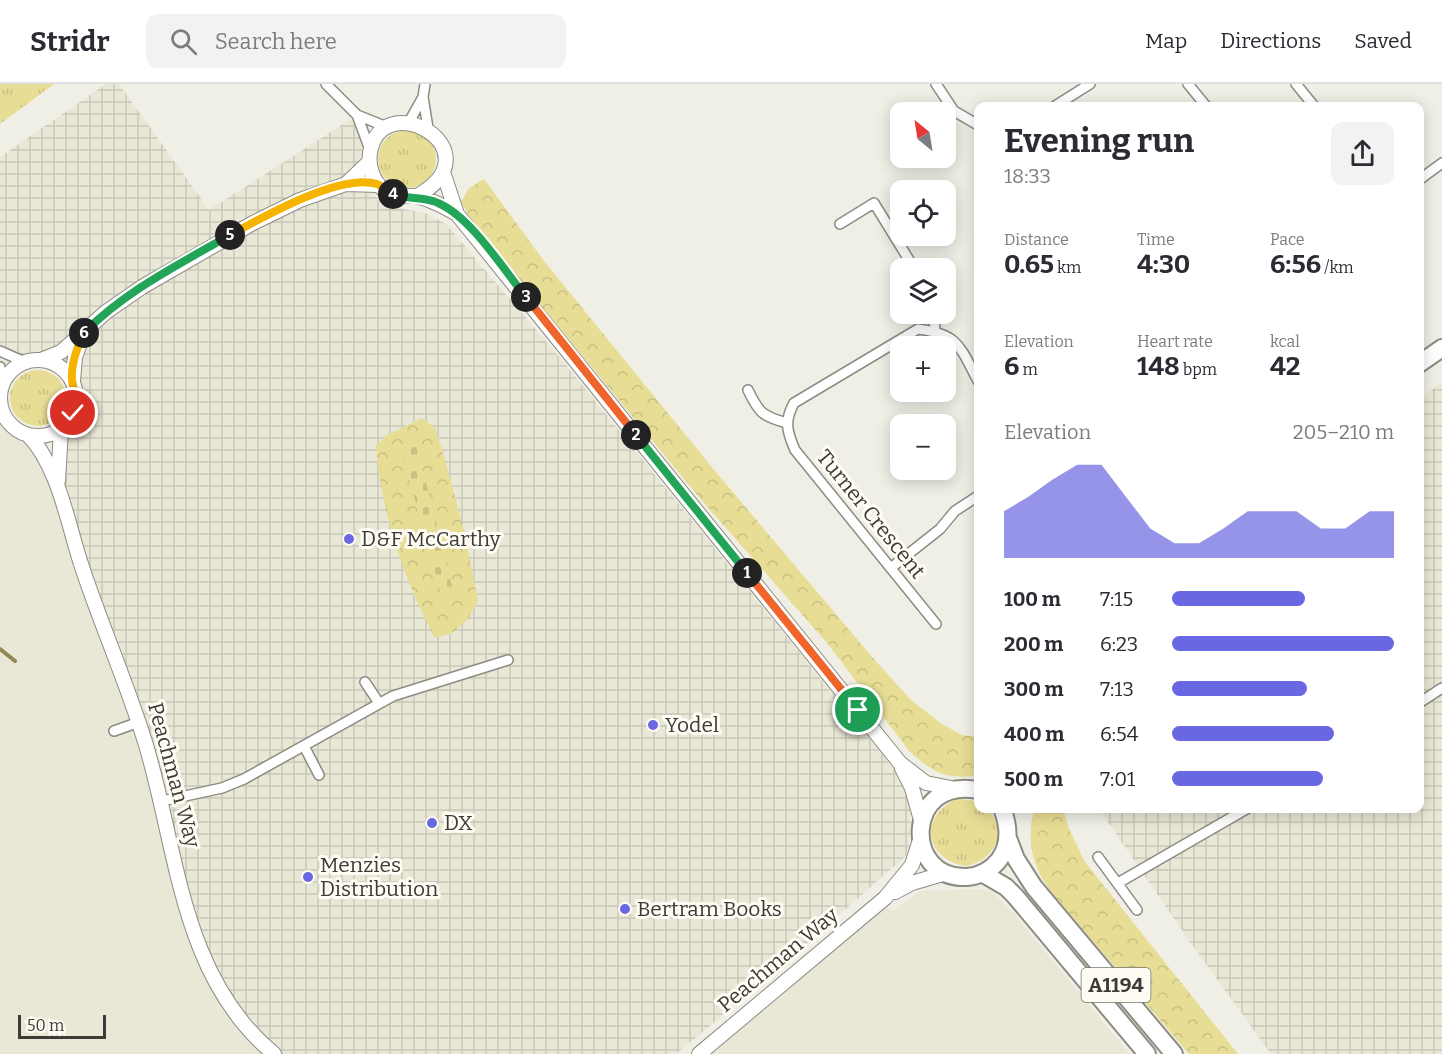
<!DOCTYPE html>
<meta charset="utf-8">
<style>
body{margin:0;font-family:Bitter,serif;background:#f2f2f3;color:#2b2b33;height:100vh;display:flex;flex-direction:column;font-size:22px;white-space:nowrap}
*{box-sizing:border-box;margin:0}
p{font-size:20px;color:#7c7c81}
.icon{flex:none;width:33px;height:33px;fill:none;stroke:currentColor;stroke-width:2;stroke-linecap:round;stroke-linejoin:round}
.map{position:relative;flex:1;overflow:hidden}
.side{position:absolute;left:974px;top:18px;width:450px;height:711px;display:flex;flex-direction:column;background:#fff;border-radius:12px;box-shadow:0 3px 15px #0003}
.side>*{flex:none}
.needle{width:39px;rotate:330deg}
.buttons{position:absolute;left:890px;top:18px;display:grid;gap:12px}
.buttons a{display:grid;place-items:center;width:66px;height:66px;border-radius:12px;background:#fff;box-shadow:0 3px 15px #0003;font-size:30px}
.scale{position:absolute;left:18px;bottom:15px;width:88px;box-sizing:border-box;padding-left:6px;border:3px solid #3c3b38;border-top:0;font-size:16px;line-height:21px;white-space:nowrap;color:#3c3b38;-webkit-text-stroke:4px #fefcf3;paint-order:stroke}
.pin{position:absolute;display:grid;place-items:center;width:51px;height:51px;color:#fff;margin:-26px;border:3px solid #fff;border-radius:50%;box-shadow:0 2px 6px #0007}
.km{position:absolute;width:30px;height:30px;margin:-15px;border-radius:50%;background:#222;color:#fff;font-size:16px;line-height:30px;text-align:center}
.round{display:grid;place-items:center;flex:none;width:63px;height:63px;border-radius:12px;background:#f2f2f3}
.headline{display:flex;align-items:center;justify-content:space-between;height:102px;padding:0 30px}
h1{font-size:33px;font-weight:700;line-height:45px}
.metrics{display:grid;grid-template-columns:repeat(3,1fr);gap:9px;height:102px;padding:6px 30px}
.metrics div{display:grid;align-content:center}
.metrics b{font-size:26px;font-weight:700}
.metrics small{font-size:16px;font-weight:400}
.metrics p{font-size:16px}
.chart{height:168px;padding:12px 30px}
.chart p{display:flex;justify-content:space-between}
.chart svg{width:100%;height:108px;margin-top:6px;fill:#6967e1;opacity:.7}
ul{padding:0 30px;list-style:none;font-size:20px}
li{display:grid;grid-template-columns:96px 72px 1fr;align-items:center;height:45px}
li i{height:15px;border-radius:8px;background:#6967e1}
header{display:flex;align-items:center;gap:36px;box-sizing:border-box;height:84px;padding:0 30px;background:#fff;border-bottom:2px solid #e1e1e2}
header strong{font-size:28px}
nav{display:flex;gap:33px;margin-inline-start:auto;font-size:21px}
.search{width:420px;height:54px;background:#f2f2f3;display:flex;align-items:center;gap:15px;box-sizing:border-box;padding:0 21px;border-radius:12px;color:#7c7c81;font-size:22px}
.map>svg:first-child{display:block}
.built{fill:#e9e7d6}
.industrial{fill:url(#industrial-grid)}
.grass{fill:url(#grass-tufts)}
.forest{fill:url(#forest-crowns)}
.cemetery{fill:url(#cemetery-stones)}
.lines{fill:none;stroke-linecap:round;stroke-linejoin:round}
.stream{stroke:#918853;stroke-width:4}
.street-casing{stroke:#8d8b83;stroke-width:12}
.secondary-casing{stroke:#8d8b83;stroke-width:16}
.highway-casing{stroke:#8d8b83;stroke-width:20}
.street{stroke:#fff;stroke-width:9}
.secondary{stroke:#fff;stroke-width:14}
.highway{stroke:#fff;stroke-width:16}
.split-1-casing{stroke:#fff;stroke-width:12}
.split-2-casing{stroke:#fff;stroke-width:12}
.split-3-casing{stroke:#fff;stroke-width:12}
.split-4-casing{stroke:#fff;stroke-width:12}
.split-5-casing{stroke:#fff;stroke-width:12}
.split-6-casing{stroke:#fff;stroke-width:12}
.split-7-casing{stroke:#fff;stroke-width:12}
.split-1{stroke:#f0652b;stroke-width:8}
.split-2{stroke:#22a559;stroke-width:8}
.split-3{stroke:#f0652b;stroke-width:8}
.split-4{stroke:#22a559;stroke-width:8}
.split-5{stroke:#f5b400;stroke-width:8}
.split-6{stroke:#22a559;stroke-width:8}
.split-7{stroke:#f5b400;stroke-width:8}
.poi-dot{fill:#6967e1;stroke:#fefcf3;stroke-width:2}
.labels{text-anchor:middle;stroke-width:6;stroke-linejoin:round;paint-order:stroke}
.shield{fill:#fefcf3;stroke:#767570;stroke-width:1.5}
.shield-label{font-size:20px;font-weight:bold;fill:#3c3b38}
.street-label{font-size:21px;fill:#3c3b38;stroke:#fefcf3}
.poi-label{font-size:21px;fill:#3c3b38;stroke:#fefcf3;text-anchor:start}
</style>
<header>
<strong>Stridr</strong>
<div class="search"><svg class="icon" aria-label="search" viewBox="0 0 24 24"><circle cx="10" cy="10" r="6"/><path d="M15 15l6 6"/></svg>Search here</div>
<nav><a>Map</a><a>Directions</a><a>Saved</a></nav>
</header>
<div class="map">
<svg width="1442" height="970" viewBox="0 0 1442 970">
<defs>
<pattern id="industrial-grid" width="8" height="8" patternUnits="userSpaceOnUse" patternTransform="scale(1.5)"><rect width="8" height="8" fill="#e9e7d6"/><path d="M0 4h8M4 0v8" fill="none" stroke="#c9c7b8"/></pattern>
<pattern id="grass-tufts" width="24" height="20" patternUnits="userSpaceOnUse" patternTransform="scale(1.5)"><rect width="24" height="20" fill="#e8dd95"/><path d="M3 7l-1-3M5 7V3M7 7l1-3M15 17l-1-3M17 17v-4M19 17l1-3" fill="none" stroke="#c8bf81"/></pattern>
<pattern id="forest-crowns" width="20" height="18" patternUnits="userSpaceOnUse" patternTransform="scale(1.5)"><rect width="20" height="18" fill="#e8dd95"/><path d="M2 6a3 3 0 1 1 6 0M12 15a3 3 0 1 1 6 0" fill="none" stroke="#c8bf81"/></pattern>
<pattern id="cemetery-stones" width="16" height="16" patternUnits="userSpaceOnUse" patternTransform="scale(1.5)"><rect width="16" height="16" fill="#e8dd95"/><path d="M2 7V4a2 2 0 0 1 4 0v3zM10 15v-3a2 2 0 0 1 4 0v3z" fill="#c8bf81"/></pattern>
</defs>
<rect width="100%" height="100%" fill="#f0efe6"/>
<!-- built -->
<path class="built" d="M 0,267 L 25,278 L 11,287 L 2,301 L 0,316 L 4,330 L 12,342 L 28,351 L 42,367 L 274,970 L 0,970 Z
M 981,805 L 992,808 L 1013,829 L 1130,970 L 699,970 L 880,818 L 893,827 L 920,807 Z"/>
<!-- industrial -->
<path class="industrial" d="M 106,0 L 119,0 L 209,126 L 351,35 L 359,50 L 363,70 L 360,84 L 381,121 L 425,129 L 446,140 L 561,275 L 895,686 L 908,712 L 911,728 L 909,769 L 776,887 L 676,970 L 274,970 L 222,910 L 174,771 L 59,408 L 61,346 L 71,334 L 76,317 L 73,297 L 55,280 L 41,276 L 25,278 L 0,267 L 0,73 Z
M 1442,298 L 1442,970 L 1271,970 L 1190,858 L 1099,725 L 1419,724 L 1419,316 Z"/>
<!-- grass -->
<path class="grass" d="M 0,0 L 54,0 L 0,40 Z
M378 75a29 29 0 1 1 58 0a29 29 0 1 1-58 0Z
M10 314a28 28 0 1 1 56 0a28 28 0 1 1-56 0Z
M 958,715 L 978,717 L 978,724 L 988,725 C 1008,749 995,776 966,782 C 924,776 918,730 958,715 Z"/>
<!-- forest -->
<path class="forest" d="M 484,95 L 544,177 L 715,387 L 873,574 L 912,617 L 942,640 L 962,651 L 978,653 L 978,691 C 947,697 933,688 910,668 L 827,559 L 703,418 L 476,143 L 461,118 L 469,104 Z
M 422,334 L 435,344 L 444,372 L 464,446 L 478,516 L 469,534 L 452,549 L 435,554 C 404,496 381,429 376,362 L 387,351 Z
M 1034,725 L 1063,725 L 1069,745 L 1085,778 L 1238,970 L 1189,970 L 1052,809 C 1032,783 1026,758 1034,725 Z"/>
<!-- cemetery -->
<path class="cemetery" d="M 416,358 L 454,511 L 442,513 L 401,365 Z"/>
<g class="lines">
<!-- stream -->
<path class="stream" d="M 0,565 L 15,577"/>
<!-- street casing -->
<g class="street-casing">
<path id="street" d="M 326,0 L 357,31 L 387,43
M 425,0 L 423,13 L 428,44
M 936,0 L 954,27 L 978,41
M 1188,0 L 1206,22
M 1296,0 L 1314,22
M 1055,22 L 1090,0
M 357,31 L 370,66
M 409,38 L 423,13
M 1419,96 L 1442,79
M 840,140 L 874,119 L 914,184
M 934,230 L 935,247
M 0,267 L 25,278
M 0,283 L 2,301
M 748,306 C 759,329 762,332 787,339
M 892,483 L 940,445 L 955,427 L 978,412
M 936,540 L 795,366 C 787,348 784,337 794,319 L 918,245 C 959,250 960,263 978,297
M 365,598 L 379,619
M 1419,619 L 1442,604
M 114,647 L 139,638
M 304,662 L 319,691
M 162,717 L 222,704 L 244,695 L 393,612 L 508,576
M 1098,773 L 1137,826
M 1118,799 L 1248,724"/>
</g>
<!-- secondary casing -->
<g class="secondary-casing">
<path id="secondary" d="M 443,88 L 457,130 L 900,679 L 926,699 L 956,705
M 346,100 L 369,78
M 417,112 C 499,66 381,0 370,69 C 368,83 373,97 384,106 C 396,115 407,110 420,113 C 434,117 445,123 457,130
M 41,276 L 61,268 L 106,228 L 142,203 L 253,139 L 300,116 L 346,100 L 378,101
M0 314a38 38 0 1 1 76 0a38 38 0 1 1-76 0Z
M 73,297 L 75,273 L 83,251
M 28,351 C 58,381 68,440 81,480 C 101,541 127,599 146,661 C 178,768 181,893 274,970
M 58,397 L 61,346
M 902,684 L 912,704 L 921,736
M 895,808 L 912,799 L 946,789
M 699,970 L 885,814 L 912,781 L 920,756"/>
</g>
<!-- highway casing -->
<g class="highway-casing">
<path id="highway" d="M 1419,280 L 1442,264
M 978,706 C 905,692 902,796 967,793 C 979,792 991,786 999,776 C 1011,760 1009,742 1002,724
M 1008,754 L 1016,775 L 1034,803 L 1174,970
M 982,789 L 1006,803 L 1015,812 L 1147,970"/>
</g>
<!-- street -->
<use href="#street" class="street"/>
<!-- secondary -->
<use href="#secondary" class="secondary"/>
<!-- highway -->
<use href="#highway" class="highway"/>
</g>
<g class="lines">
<!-- split-1 casing -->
<g class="split-1-casing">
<path id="split-1" d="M 747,489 L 858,626"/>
</g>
<!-- split-2 casing -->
<g class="split-2-casing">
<path id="split-2" d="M 636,351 L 747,489"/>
</g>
<!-- split-3 casing -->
<g class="split-3-casing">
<path id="split-3" d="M 526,213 L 636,351"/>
</g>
<!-- split-4 casing -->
<g class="split-4-casing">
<path id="split-4" d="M 393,110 C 407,116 423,112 438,119 C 471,133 503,185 526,213"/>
</g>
<!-- split-5 casing -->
<g class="split-5-casing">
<path id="split-5" d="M 230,151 C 263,133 340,89 377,100 C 382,102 387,108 393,110"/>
</g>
<!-- split-6 casing -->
<g class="split-6-casing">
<path id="split-6" d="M 84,249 C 125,207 180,180 230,151"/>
</g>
<!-- split-7 casing -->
<g class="split-7-casing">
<path id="split-7" d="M 73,329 C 77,316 74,308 72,296 C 71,281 77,262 84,249"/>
</g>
<!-- split-1 -->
<use href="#split-1" class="split-1"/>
<!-- split-2 -->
<use href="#split-2" class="split-2"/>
<!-- split-3 -->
<use href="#split-3" class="split-3"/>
<!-- split-4 -->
<use href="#split-4" class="split-4"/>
<!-- split-5 -->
<use href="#split-5" class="split-5"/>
<!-- split-6 -->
<use href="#split-6" class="split-6"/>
<!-- split-7 -->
<use href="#split-7" class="split-7"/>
</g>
<!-- markers -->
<g class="poi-dot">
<circle cx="349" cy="455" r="6"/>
<circle cx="653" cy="641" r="6"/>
<circle cx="432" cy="739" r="6"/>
<circle cx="308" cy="793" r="6"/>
<circle cx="625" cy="825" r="6"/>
</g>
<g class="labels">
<!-- shield labels -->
<rect class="shield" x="1081.5" y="884" width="69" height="34" rx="4.5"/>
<g class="shield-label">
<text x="1116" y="908">A1194</text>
</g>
<!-- street labels -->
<g class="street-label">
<text transform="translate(871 430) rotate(51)" y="7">Turner Crescent</text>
<text transform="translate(174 691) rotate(75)" y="7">Peachman Way</text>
<text transform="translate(778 876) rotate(-40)" y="7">Peachman Way</text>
</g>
<!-- poi labels -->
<g class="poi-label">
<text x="361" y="462">D&amp;F McCarthy</text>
<text x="665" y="648">Yodel</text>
<text x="444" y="746">DX</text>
<text x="320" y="788">Menzies<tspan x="320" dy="24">Distribution</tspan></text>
<text x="637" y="832">Bertram Books</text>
</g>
</g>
</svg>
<div class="buttons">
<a><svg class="needle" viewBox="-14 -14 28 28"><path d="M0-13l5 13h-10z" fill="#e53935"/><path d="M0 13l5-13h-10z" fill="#7c7c81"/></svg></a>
<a><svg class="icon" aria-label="locate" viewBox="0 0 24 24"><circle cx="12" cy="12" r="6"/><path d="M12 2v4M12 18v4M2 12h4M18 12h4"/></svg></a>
<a><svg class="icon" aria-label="layers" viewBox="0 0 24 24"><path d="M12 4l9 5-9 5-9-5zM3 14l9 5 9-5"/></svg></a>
<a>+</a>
<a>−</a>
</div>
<div class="scale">50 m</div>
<div class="pin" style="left:858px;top:626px;background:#1e9e55"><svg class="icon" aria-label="arrive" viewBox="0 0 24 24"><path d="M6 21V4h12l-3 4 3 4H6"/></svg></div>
<div class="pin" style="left:73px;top:329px;background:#d93025"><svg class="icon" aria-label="check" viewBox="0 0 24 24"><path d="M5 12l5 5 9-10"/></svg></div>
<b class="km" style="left:747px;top:489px">1</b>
<b class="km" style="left:636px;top:351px">2</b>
<b class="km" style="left:526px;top:213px">3</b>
<b class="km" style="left:393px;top:110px">4</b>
<b class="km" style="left:230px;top:151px">5</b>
<b class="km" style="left:84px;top:249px">6</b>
<section class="side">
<div class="headline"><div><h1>Evening run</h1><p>18:33</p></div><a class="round"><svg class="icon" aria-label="share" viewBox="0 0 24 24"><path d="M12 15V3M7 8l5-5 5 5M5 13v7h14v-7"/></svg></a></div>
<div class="metrics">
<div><p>Distance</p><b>0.65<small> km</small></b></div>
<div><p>Time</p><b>4:30</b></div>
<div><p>Pace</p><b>6:56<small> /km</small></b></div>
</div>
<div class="metrics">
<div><p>Elevation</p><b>6<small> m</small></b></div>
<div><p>Heart rate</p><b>148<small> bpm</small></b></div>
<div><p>kcal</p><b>42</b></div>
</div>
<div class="chart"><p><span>Elevation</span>205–210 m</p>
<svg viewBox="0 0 160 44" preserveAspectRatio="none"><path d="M0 44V25L10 19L20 12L30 6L40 6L50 19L60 32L70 38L80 38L90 32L100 25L110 25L120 25L130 32L140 32L150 25L160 25V44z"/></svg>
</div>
<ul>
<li><b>100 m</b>7:15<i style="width:60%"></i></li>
<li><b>200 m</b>6:23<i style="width:100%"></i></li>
<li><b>300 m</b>7:13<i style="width:61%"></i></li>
<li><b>400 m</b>6:54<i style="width:73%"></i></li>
<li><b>500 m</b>7:01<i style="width:68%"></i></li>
</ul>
</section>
</div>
